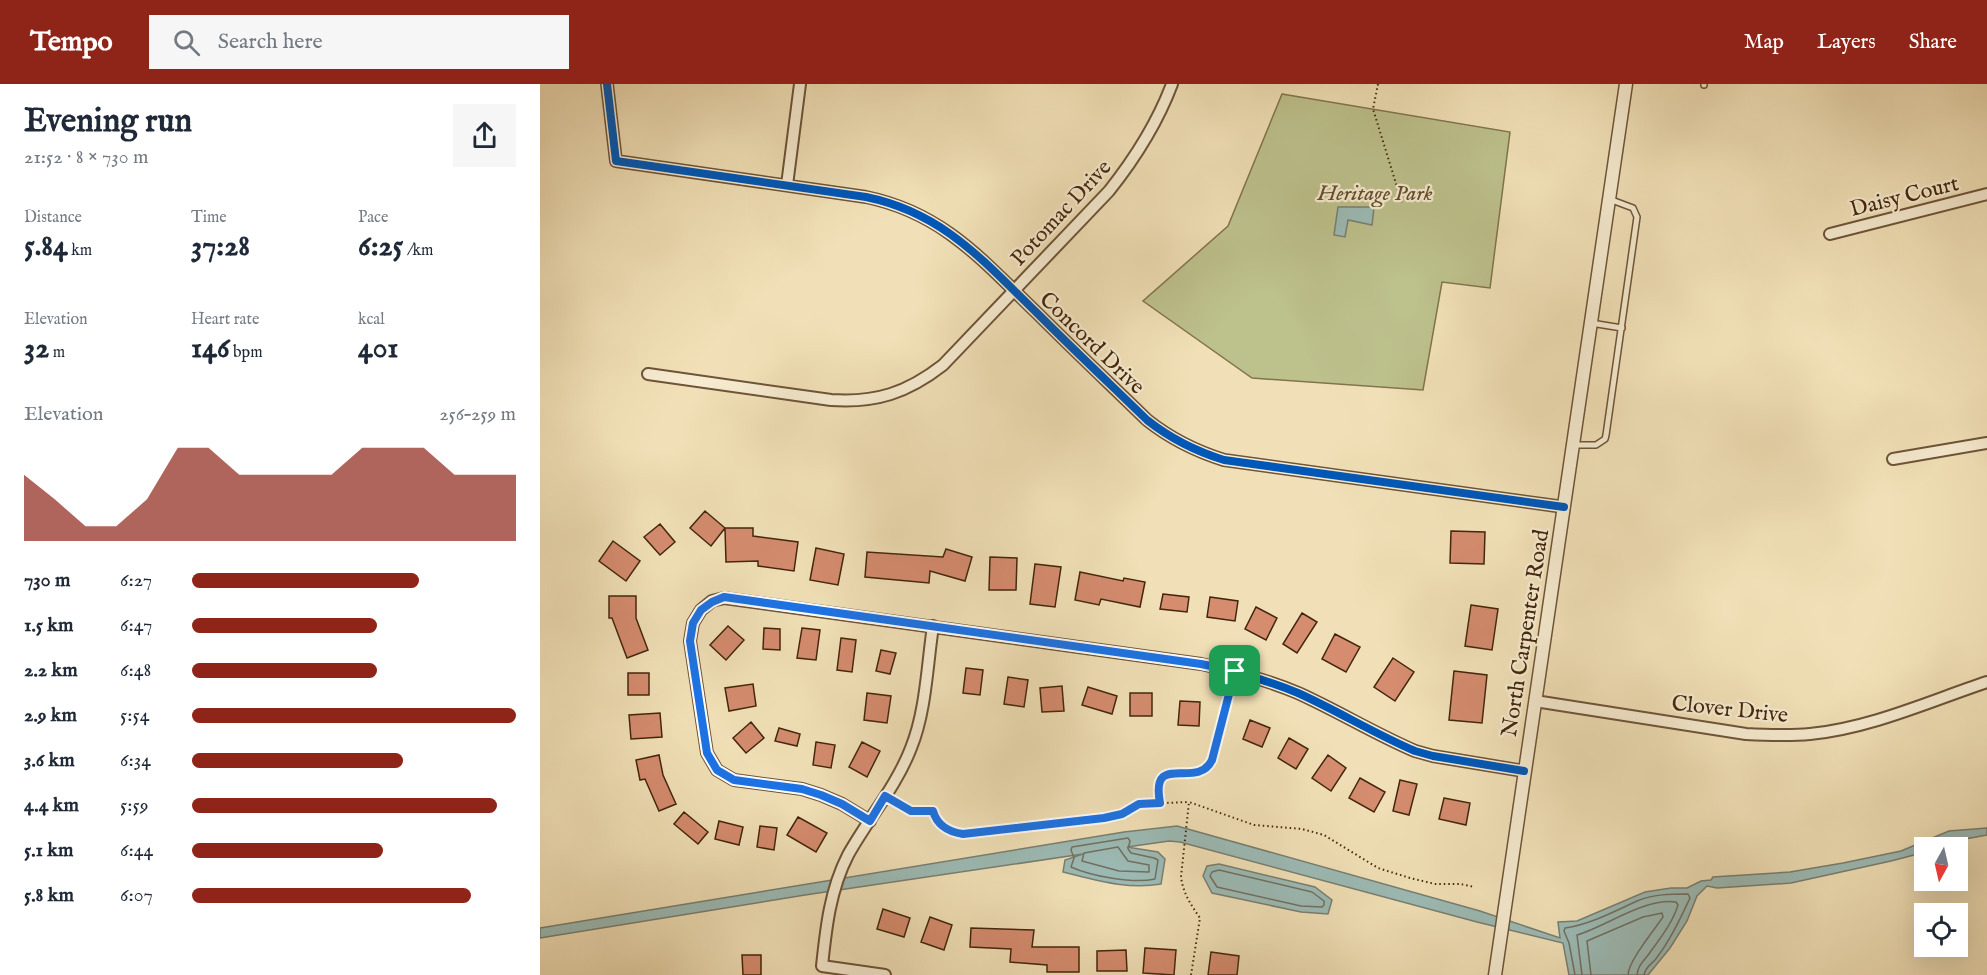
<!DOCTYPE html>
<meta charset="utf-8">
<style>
body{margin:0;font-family:"IM FELL English",serif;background:#f6f6f7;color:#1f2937;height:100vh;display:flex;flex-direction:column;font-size:22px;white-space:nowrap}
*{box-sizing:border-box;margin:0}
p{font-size:20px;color:#747a83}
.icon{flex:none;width:33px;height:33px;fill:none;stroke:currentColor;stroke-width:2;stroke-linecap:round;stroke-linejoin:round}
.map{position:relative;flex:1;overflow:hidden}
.side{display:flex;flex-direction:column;background:#fff;width:540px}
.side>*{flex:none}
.needle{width:39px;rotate:188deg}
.tools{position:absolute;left:1374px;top:753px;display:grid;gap:12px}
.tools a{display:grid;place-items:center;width:54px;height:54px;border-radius:0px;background:#fff;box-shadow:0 6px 24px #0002;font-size:30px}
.pin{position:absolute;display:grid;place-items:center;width:51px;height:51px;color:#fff;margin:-26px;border-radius:12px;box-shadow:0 3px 9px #0006}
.round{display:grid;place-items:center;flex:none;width:63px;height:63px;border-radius:0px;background:#f6f6f7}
.overview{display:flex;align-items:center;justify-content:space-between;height:102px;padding:0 24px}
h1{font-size:33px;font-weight:700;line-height:45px}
.figures{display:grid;grid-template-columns:repeat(3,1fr);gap:9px;height:102px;padding:6px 24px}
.figures div{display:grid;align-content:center}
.figures b{font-size:30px;font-weight:700}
.figures small{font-size:16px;font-weight:400}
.figures p{font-size:16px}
.chart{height:168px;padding:12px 24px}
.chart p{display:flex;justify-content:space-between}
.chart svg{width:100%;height:108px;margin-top:6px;fill:#8f2418;opacity:.7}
ul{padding:0 24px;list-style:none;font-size:20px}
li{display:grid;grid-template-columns:96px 72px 1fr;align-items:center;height:45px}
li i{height:15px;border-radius:8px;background:#8f2418}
header{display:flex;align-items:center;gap:36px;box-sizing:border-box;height:84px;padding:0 30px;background:#8f2418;color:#fff}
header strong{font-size:28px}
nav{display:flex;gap:33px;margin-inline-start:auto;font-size:21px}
.search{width:420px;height:54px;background:#f6f6f7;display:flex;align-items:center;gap:15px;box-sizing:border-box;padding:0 21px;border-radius:0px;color:#747a83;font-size:22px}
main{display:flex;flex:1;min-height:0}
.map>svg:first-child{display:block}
.green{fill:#bdc18c;stroke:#80744c;stroke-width:1.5}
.water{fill:#9cbbb6;stroke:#787f72;stroke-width:1.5}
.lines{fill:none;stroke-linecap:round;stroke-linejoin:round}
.shore{stroke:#707062;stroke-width:1.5}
.building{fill:#d58c6f;stroke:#43260d;stroke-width:1.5}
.service-casing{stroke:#6e5438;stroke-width:8}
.minor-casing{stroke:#6e5438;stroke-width:14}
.tertiary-casing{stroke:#6e5438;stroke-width:15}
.path{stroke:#43260d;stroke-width:2;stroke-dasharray:1.5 3;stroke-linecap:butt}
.service{stroke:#f6ebd0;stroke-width:5}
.minor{stroke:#f6ebd0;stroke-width:10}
.tertiary{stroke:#f6ebd0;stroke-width:12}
.cycleway-casing{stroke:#f6ebd0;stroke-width:11}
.cycleway{stroke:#0057b8;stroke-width:8}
.route-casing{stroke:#fff;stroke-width:12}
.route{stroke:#1a73e8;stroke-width:8}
.labels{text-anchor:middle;stroke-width:4.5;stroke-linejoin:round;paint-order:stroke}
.park-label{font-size:22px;font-style:italic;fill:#624d2d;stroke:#f6ebd0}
.street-label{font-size:22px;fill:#43260d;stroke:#f6ebd0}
</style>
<header>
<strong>Tempo</strong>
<div class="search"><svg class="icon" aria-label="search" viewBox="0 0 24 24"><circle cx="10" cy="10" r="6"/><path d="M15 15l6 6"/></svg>Search here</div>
<nav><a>Map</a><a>Layers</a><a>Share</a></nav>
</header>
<main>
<section class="side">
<div class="overview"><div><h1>Evening run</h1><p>21:52 · 8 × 730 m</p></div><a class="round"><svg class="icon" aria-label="share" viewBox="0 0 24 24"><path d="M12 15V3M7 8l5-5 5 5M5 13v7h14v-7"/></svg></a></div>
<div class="figures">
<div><p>Distance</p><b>5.84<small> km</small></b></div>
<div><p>Time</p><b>37:28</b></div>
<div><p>Pace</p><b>6:25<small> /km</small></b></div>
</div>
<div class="figures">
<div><p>Elevation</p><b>32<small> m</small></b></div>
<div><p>Heart rate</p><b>146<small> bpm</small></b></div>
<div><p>kcal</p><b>401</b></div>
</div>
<div class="chart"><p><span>Elevation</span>256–259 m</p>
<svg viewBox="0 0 160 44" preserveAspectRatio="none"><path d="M0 44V17L10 27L20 38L30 38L40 27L50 6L60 6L70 17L80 17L90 17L100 17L110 6L120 6L130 6L140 17L150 17L160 17V44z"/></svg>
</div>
<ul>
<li><b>730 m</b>6:27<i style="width:70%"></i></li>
<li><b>1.5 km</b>6:47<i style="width:57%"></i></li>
<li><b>2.2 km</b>6:48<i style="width:57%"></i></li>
<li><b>2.9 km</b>5:54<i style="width:100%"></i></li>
<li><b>3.6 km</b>6:34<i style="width:65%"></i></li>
<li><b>4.4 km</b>5:59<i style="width:94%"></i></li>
<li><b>5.1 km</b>6:44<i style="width:59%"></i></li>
<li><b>5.8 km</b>6:07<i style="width:86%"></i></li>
</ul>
</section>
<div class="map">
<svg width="1447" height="891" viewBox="0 0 1447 891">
<rect width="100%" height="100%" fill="#f1e0b7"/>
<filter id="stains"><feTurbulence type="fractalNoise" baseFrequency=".00333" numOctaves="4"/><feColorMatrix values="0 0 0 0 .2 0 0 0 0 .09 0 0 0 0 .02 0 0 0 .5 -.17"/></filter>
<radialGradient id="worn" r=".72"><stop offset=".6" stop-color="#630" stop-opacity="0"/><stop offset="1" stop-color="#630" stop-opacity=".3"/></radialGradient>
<!-- green -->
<path class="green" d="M 742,10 L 970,48 L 950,204 L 902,198 L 883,306 L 712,294 L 603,217 L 688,142 Z"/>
<!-- water -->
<path class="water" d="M 798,123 L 834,123 L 832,141 L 808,136 L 805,153 L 794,151 Z
M 637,742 L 940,827 L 1020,854 L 1018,838 L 1037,837 L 1105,808 L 1131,804 L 1147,804 L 1161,797 L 1171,796 L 1173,793 L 1250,788 L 1303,779 L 1361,767 L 1409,747 L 1447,744 L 1447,751 L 1393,761 L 1384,764 L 1384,766 L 1374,771 L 1351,777 L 1251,799 L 1177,804 L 1167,802 L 1157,812 L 1147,837 L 1130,864 L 1108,891 L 1029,891 L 1023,859 L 937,838 L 640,758 L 629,757 L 587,763 L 618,768 L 625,775 L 621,800 C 588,806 556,796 523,788 L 525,776 L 543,770 L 265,811 L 0,854 L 0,844 L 584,748 Z
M 679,780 L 775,803 L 792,816 L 788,830 L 761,828 L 672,809 L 663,792 L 667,782 Z"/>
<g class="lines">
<!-- shore -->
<path class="shore" d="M 588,754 L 590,757 L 588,765 L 591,769 L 614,774 L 618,776 L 615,795 C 593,800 551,792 531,783 L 534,774 L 531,766 L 532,763 Z
M 578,763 L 588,777 L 609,781 L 609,788 L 579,787 L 542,777 L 544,769 Z
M 679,786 L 772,808 L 784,817 L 784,821 L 782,823 L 761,822 L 677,803 L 670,792 L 672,788 Z
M 1035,891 L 1029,859 L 1024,847 L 1025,844 C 1051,840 1073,828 1097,817 C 1113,810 1131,810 1148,810 L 1150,814 C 1140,835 1130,857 1115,876 C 1110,881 1105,884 1104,891
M 1042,891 L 1037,851 C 1067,842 1104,814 1136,818 L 1138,821 C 1133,838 1121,853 1111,867 C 1106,875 1098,880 1097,891
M 1051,891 L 1047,857 L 1103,833 L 1122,829 L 1123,833 C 1114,846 1088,878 1088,891"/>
</g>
<!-- building -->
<path class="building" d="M 165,427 L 185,444 L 171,462 L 150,444 Z
M 120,440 L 135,458 L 120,471 L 104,453 Z
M 185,444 L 213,444 L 213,452 L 258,458 L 254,487 L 218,482 L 218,477 L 186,478 Z
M 911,447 L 945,448 L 944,480 L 910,479 Z
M 73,457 L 100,477 L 86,497 L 59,477 Z
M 276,464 L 304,470 L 298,501 L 270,496 Z
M 406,465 L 432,473 L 425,497 L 390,487 L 389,499 L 325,493 L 327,468 L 403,473 Z
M 450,473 L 477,474 L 476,506 L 449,506 Z
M 495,480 L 521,483 L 515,523 L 490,520 Z
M 540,488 L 583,497 L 584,494 L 605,498 L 600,523 L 561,515 L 559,521 L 535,516 Z
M 623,510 L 649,513 L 647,528 L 620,525 Z
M 69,512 L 96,512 L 96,534 L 108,566 L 87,574 L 72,534 L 69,534 Z
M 670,513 L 698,517 L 695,537 L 667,533 Z
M 931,521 L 958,525 L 952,566 L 925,562 Z
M 716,523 L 737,534 L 726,556 L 705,545 Z
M 762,529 L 777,538 L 757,569 L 743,560 Z
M 188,542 L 204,556 L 186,576 L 170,561 Z
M 224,544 L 240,545 L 240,566 L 223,565 Z
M 262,544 L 280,546 L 276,576 L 257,574 Z
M 795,550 L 820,563 L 806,588 L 782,575 Z
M 301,554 L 316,556 L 312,588 L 297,586 Z
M 341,566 L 356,569 L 350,590 L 336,587 Z
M 853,574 L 874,588 L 855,617 L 834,603 Z
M 426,584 L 443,586 L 440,611 L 423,609 Z
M 914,587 L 947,591 L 942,639 L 909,636 Z
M 88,589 L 109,589 L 109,611 L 88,611 Z
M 468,593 L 488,596 L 484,623 L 464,620 Z
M 213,600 L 216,622 L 189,627 L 185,604 Z
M 522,602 L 524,627 L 502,628 L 500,604 Z
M 548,603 L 577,612 L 572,630 L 542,621 Z
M 327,609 L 351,612 L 347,639 L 324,636 Z
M 590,609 L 612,609 L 612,632 L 590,632 Z
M 640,617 L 660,618 L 659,642 L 638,641 Z
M 120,629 L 122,653 L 91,655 L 89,631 Z
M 710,636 L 730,644 L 722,663 L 703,655 Z
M 211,638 L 224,654 L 206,669 L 193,654 Z
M 239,644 L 260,650 L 257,662 L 235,657 Z
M 749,654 L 768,665 L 756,685 L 738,674 Z
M 276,658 L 295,661 L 291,684 L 273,681 Z
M 322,658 L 340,667 L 327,693 L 309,683 Z
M 119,671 L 123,691 L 136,720 L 119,727 L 105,695 L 100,696 L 96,676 Z
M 788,671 L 806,684 L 791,707 L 772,694 Z
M 820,694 L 845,708 L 834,728 L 809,714 Z
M 860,696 L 877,700 L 869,731 L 853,727 Z
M 904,714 L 930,719 L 926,741 L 899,735 Z
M 144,728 L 168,748 L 158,760 L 134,740 Z
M 258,733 L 287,749 L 276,768 L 247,751 Z
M 179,737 L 203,743 L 199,761 L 175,755 Z
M 220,742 L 237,744 L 234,766 L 217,763 Z
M 343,825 L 370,834 L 364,853 L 337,845 Z
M 390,833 L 412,841 L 404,866 L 381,858 Z
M 431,844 L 494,846 L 492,863 L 539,863 L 539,888 L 507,888 L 507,881 L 470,878 L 471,865 L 430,863 Z
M 605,864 L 636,866 L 634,891 L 603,889 Z
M 586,866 L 587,887 L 557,887 L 557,867 Z
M 671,868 L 699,872 L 697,891 L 668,891 Z
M 202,871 L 221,871 L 221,891 L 203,891 Z"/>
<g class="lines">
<!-- service casing -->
<g class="service-casing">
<path id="service" d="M 1164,1 L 1164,0
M 1051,239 L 1082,244
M 1033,361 L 1056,361 L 1065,355 L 1066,351 L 1097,133 L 1093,124 L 1069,115"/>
</g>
<!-- minor casing -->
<g class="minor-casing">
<path id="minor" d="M 67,0 L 76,77 L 326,113 C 404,129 444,178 498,230 C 534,266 571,301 607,336 C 631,355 655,367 684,376 L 1024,423
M 247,101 L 260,0
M 1290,150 L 1447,110
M 108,290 L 291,316 C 336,319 367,309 403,281 L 569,107 C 596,73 617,40 632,0
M 1353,375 L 1447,359
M 995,617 L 1206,650 C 1227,651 1249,652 1270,650 C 1331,644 1390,617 1447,598
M 330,737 L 302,720 L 281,711 L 262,705 L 194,696 L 177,686 L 167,669 L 150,557 L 153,539 L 161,526 L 172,517 L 184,514 L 661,580 C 694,587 727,596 758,609 C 798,627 835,650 875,667 L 893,672 L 984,687
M 345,891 L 282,882 C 286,844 290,806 308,771 C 328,735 356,703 371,664 C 386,627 387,582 393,542"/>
</g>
<!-- tertiary casing -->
<g class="tertiary-casing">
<path id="tertiary" d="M 955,891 C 998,594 1041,297 1086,0"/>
</g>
<!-- path -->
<path class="path" d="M 838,0 L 833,25 L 862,119
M 355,719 L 371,727 L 393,727 C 397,741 410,748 423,750 L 564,734 L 582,730 L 599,720 L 649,718
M 620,719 C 611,672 646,701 669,683 L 692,598
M 651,891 L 660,834 C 651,821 643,809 641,793 L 649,718 L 714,741 L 762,745 L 784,751 L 838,784 L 870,794 L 895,800 L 920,800 L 935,803"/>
<!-- service -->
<use href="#service" class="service"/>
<!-- minor -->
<use href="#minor" class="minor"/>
<!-- tertiary -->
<use href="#tertiary" class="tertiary"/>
<!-- cycleway casing -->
<g class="cycleway-casing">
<path id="cycleway" d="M 67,0 L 76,77 L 326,113 C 404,129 444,178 498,230 C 534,266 571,301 607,336 C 631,355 655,367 684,376 L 1024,423
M 330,737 L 302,720 L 281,711 L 262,705 L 194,696 L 177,686 L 167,669 L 150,557 L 153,539 L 161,526 L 172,517 L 184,514 L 661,580 C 694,587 727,596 758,609 C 798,627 835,650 875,667 L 893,672 L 984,687"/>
</g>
<!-- cycleway -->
<use href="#cycleway" class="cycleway"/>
</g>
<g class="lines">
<!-- route casing -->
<g class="route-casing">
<path id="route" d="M 184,513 L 661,580 L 695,587 L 672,676 C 657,707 610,666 620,719 L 599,720 L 582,730 L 564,734 L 423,750 C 409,748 397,741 393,727 L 371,727 L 345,712 L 330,737 L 302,720 L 281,711 L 262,705 L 194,696 L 177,686 L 167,669 L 150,557 L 153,539 L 161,526 L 172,518 Z"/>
</g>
<!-- route -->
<use href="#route" class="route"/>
</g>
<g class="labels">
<!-- park labels -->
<g class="park-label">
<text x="835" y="116">Heritage Park</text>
</g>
<!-- street labels -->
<g class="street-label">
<text transform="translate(1364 111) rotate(-14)" y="8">Daisy Court</text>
<text transform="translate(520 128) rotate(-47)" y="8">Potomac Drive</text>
<text transform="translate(553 258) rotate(44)" y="8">Concord Drive</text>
<text transform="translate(984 549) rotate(-81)" y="8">North Carpenter Road</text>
<text transform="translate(1190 624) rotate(6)" y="8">Clover Drive</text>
</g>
</g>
<rect width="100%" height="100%" filter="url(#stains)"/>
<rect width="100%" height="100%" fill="url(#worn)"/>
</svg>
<div class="tools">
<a><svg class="needle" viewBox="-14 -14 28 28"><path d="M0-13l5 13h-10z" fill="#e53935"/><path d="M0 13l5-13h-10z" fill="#747a83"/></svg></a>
<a><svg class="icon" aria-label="locate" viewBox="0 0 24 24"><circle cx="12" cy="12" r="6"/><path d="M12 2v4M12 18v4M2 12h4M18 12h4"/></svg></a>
</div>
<div class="pin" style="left:695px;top:587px;background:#1e9e55"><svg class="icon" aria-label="arrive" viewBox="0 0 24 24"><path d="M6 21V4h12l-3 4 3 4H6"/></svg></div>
</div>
</main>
